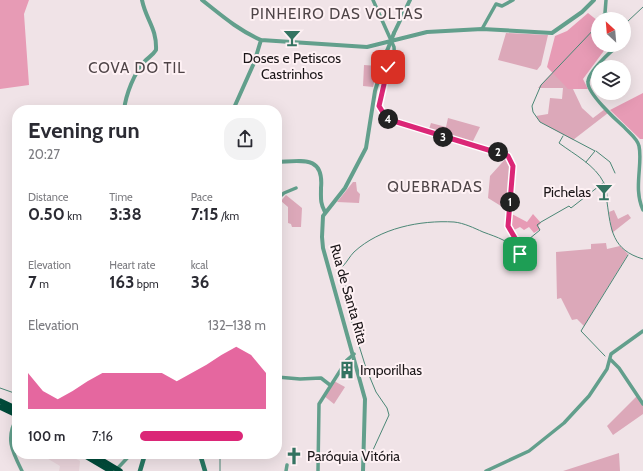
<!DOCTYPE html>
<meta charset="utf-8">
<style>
body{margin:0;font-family:Cabin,sans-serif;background:#f2f2f3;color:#2b2b33;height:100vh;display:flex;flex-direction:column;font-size:15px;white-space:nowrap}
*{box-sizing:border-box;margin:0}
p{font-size:13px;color:#7c7c81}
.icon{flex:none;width:22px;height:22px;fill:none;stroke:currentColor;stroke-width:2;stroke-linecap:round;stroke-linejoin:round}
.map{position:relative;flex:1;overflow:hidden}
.details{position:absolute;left:12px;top:105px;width:270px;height:354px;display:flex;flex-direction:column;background:#fff;border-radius:16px;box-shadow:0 4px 16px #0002}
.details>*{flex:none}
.needle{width:26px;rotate:334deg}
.fabs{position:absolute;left:591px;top:12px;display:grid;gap:8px}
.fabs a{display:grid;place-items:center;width:40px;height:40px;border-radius:50%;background:#fff;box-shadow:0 4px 16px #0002;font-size:20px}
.pin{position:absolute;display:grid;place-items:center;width:34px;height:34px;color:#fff;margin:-17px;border-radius:8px;box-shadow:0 2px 6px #0006}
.km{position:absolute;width:20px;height:20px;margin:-10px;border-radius:50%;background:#222;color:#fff;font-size:11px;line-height:20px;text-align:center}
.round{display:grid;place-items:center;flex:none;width:42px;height:42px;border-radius:16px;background:#f2f2f3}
.head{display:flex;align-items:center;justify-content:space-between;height:68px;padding:0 16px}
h1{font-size:22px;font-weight:700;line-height:30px}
.stats{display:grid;grid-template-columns:repeat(3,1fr);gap:6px;height:68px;padding:4px 16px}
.stats div{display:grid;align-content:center}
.stats b{font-size:17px;font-weight:700}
.stats small{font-size:11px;font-weight:400}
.stats p{font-size:11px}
.chart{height:112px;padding:8px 16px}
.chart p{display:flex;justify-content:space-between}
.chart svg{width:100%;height:72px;margin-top:4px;fill:#db2777;opacity:.7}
ul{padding:0 16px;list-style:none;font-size:13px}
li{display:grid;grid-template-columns:64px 48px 1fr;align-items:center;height:30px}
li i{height:10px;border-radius:5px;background:#db2777}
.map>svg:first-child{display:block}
.built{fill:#ead4db}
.green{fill:#dca8b9}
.forest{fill:#e79bb5}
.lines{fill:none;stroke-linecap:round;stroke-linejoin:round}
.stream{stroke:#4b8776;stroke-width:1}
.minor{stroke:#629f8c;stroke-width:3.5}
.tertiary{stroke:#629f8c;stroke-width:4}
.secondary{stroke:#277762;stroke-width:4.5}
.trunk{stroke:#014b3a;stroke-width:5.5}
.tertiary-bridge{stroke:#629f8c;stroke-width:4}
.trunk-bridge{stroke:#014b3a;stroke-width:5.5}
.route-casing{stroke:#fff;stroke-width:8}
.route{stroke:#db2777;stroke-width:5}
.labels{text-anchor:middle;stroke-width:4;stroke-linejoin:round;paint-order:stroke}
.poi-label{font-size:14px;fill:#1b1618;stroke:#fef1f4;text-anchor:start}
.street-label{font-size:14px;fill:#1b1618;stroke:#fef1f4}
.neighbourhood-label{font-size:15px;letter-spacing:1px;fill:#4e4447;stroke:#fef1f4}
</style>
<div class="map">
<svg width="643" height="471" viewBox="0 0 643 471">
<rect width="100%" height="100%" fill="#f0e3e7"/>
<!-- built -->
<path class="built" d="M 40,454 L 67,454 L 80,461 L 79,471 L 59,471 L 60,466 Z"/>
<!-- green -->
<path class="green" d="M 506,33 L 548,35 L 541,65 L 537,70 L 498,60 Z
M 364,65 L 378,66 L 373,87 L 363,86 Z
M 553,72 L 568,88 L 573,89 L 582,108 L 593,118 L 605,109 L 608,113 L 573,140 L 540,122 L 536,116 L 548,114 L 550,98 L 562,99 L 563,88 L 538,88 Z
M 448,118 L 480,127 L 471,145 L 428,132 L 431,123 L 446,127 Z
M 508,156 L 511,161 L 509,211 L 488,198 L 490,176 Z
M 353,182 L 356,182 L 357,191 L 360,194 L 359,203 L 337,202 Z
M 286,195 L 302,208 L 301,227 L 292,227 L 291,224 L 288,223 L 288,207 L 281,201 Z
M 614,210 L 618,219 L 628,214 L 631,218 L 612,233 L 609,212 Z
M 606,243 L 607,249 L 620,246 L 628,254 L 584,326 L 577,319 L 572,320 L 561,298 L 557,299 L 556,252 L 591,249 L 591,244 Z
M 334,381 L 345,387 L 334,404 L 324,396 Z
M 637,396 L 643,404 L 643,414 L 613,435 L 607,426 Z
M 619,453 L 620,471 L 563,471 Z"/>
<!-- forest -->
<path class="forest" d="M 0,0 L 29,0 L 24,14 L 29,85 L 0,89 Z
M 588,13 L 598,21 L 598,45 L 611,45 L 606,48 L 583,79 L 588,89 L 568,89 L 547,67 L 555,36 L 567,31 Z
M 643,93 L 643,139 L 640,139 L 610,110 Z
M 510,213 L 527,222 L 533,214 L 541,223 L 538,226 L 540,229 L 534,233 L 529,227 L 524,230 L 520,227 L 512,231 L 510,230 Z"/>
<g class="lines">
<!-- stream -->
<path class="stream" d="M 602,19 L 603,14
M 627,22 L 643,7
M 563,136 L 559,143 C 575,155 595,165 604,183 C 607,189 607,196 607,202 C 611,230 612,250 643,259
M 596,151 L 610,162 L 615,173
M 586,162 L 595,151 L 540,122 L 533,112 L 532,106 L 541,85 L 598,25
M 523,244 L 540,230 L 537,225 L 541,222 L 569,206 L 571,208 L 603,183
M 521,256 L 529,267
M 343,266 C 347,262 350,256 354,252 C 380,228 420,220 454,222 C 464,223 474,228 483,232 C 499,238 508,240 519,253
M 346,286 L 351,307 L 352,323 L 366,368 L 376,392 L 387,408 L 389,415 L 373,450
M 605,356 L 581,331 L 628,255
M 0,388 L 17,394
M 220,471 L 220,454"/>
<!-- minor -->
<path class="minor" d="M 373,0 L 394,47 C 395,59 392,58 388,67 C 384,75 379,97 379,105 C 379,110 383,115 387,119 L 508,156 L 513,166 L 508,226 L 522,250 L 520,254
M 606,0 L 605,13 L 613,19
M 624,23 L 628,34 L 624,41
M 482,29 L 496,4 L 502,6 L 513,0
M 619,45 C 611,51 588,72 588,82 C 587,93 616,120 624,127 C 629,133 637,138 639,146 C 643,164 633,189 643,210
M 277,199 L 284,193 L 296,188
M 610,359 L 619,368 L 643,404
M 277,377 L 300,379 L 321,378 L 330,385
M 17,418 C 5,438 12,451 22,471
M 116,470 L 131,454
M 286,471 L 287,465
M 318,471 L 319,404 L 347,360 L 354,354
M 486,471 L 529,451 L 564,423 L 589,396 L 607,369 L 611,354 L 643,331"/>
<!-- tertiary -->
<path class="tertiary" d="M 202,0 C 221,15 238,30 261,40 L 367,47 L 427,32 L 482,29 L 552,33 L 582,12 L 594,0
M 394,33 L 410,0
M 124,110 C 126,94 134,73 145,61 C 149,57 153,55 156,50 C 157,28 146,20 142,0
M 233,110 L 254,63 L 261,40
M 277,162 C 302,161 324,155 321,188 C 321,198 320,203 325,212
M 363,471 L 365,399 L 323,248 L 322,237 L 323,216 L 345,188 L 366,148 L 375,91 L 387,51"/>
<!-- secondary -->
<path class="secondary" d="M 200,454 L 205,471
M 140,471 L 145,454"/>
<!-- trunk -->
<path class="trunk" d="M 0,401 L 17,409
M 0,407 L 17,415
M 82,454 L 111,471
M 92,454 L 100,459"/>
<!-- tertiary-bridge -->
<path class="tertiary-bridge" d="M 387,51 L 394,33"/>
<!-- trunk-bridge -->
<path class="trunk-bridge" d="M 100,459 L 120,471"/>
</g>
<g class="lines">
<!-- route casing -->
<g class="route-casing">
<path id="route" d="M 388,67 L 379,106 L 387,119 L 508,156 L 513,166 L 508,226 L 522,250 L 520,254"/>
</g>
<!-- route -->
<use href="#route" class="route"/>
</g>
<!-- icons -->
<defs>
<g id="bar-bare" transform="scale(1.38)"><path d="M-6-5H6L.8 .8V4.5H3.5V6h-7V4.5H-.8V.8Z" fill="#347361" stroke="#fef1f4" stroke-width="2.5" paint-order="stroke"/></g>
<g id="building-bare" transform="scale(1.38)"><path d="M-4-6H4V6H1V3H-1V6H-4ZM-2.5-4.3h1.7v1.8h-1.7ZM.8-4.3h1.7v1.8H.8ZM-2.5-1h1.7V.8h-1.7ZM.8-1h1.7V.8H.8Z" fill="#347361" stroke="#fef1f4" stroke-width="2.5" paint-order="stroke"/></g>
<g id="church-bare" transform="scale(1.38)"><path d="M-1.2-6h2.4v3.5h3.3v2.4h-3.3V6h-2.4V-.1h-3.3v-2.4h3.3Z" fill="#347361" stroke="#fef1f4" stroke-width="2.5" paint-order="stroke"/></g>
</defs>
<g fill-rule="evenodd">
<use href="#bar-bare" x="292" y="38"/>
<use href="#bar-bare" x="604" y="192"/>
<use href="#building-bare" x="347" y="370"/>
<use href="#church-bare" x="294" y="456"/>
</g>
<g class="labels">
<!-- poi labels -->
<g class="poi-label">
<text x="292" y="63" text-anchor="middle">Doses e Petiscos<tspan x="292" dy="16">Castrinhos</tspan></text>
<text x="591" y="197" text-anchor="end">Pichelas</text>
<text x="360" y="375">Imporilhas</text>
<text x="307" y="461">Paróquia Vitória</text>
</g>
<!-- street labels -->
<g class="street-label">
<text transform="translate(349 294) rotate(74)" y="5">Rua de Santa Rita</text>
</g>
<!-- neighbourhood labels -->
<g class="neighbourhood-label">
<text x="337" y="19">PINHEIRO DAS VOLTAS</text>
<text x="137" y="73">COVA DO TIL</text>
<text x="435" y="192">QUEBRADAS</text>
</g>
</g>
</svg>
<div class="fabs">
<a><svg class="needle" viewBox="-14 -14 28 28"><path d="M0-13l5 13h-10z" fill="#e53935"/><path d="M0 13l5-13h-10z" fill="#7c7c81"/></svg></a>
<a><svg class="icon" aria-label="layers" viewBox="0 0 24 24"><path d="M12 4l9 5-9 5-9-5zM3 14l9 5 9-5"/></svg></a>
</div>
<div class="pin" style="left:520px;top:254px;background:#1e9e55"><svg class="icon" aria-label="arrive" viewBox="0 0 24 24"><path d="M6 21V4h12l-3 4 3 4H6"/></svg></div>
<div class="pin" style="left:388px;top:67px;background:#d93025"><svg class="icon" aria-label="check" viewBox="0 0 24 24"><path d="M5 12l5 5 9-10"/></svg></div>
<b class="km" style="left:510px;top:202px">1</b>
<b class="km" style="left:498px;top:152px">2</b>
<b class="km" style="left:443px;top:137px">3</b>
<b class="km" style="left:388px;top:119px">4</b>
<section class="details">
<div class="head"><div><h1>Evening run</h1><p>20:27</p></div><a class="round"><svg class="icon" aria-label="share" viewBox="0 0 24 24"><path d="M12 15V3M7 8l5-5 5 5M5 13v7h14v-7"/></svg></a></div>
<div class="stats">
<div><p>Distance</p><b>0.50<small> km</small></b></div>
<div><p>Time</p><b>3:38</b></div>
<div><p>Pace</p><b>7:15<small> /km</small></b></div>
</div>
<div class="stats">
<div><p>Elevation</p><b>7<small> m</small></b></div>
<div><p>Heart rate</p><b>163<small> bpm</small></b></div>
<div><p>kcal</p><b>36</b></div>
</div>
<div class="chart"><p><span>Elevation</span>132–138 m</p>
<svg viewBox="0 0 160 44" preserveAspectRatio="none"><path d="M0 44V22L10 33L20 38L30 33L40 27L50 22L60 22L70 22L80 22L90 22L100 27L110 22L120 17L130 11L140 6L150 11L160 22V44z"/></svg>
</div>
<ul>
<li><b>100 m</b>7:16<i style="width:82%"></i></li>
</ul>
</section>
</div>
